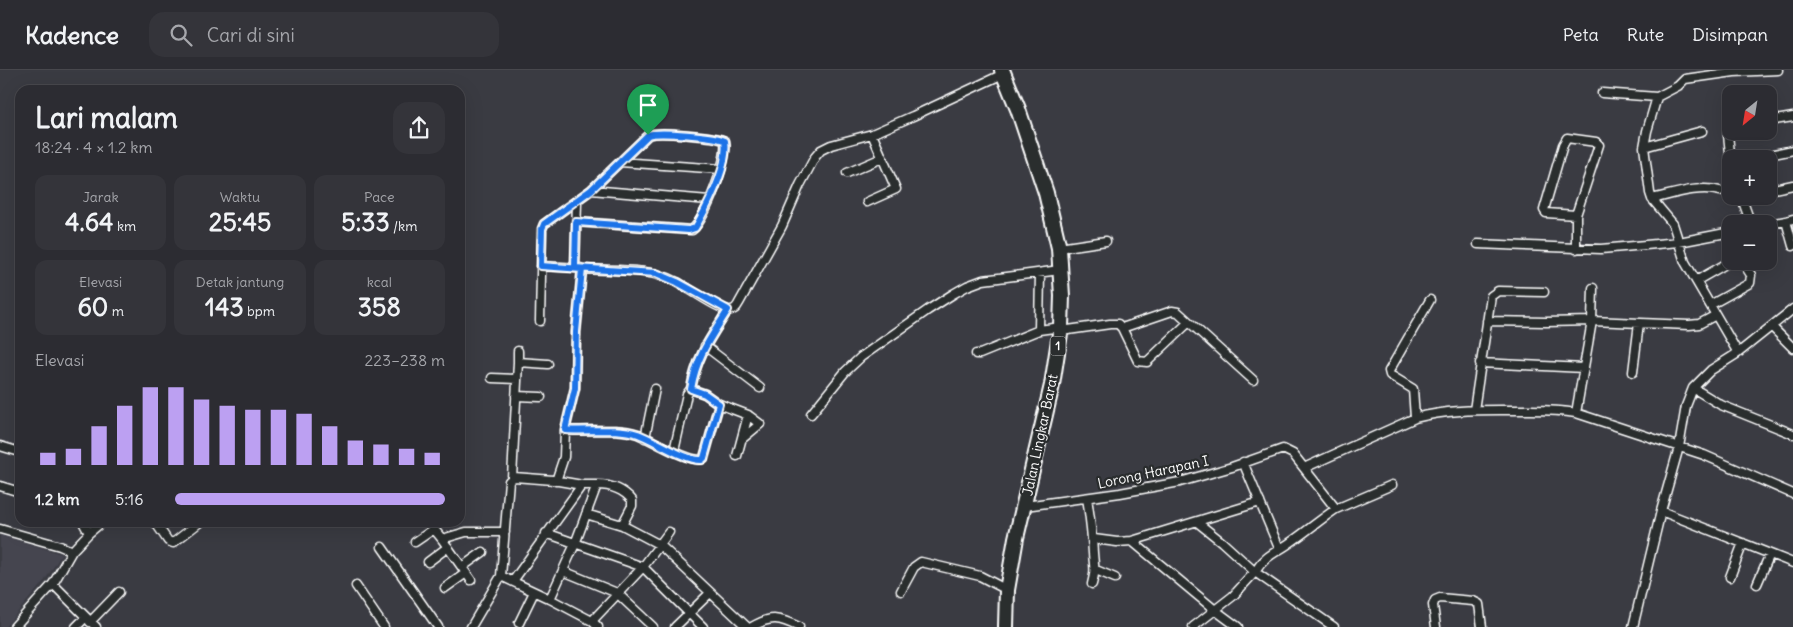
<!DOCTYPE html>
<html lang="id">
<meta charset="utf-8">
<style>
body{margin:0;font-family:Delius,sans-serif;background:#34343a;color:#f1f3f6;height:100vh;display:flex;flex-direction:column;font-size:19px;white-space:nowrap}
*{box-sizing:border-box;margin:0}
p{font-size:16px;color:#a6a7ac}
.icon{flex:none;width:28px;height:28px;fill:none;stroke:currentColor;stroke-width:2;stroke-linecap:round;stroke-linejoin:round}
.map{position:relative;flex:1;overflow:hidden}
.panel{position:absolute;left:15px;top:15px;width:450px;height:442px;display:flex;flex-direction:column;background:#2c2c32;border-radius:15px;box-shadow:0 5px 20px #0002,0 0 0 1px #48484d}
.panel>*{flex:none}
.needle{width:32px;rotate:210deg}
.controls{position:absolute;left:1722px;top:15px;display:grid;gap:10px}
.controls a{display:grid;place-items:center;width:55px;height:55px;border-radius:10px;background:#2c2c32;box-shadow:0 5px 20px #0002,0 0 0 1px #48484d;font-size:25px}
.pin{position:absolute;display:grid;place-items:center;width:42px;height:42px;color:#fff;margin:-51px -21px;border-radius:50% 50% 50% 0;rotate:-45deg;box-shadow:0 0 5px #0007}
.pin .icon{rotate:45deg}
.round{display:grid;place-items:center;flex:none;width:52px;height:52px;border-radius:15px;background:#34343a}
.summary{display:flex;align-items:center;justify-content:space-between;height:85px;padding:0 20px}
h1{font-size:28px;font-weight:700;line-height:38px}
.figures{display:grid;grid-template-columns:repeat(3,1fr);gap:8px;height:85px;padding:5px 20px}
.figures div{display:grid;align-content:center;border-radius:12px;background:#34343a;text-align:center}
.figures b{font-size:25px;font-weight:700}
.figures small{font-size:14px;font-weight:400}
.figures p{font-size:14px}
.chart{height:140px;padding:10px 20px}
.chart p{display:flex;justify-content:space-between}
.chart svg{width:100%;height:90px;margin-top:5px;stroke:#bca0f2;stroke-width:6}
ul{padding:0 20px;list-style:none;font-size:16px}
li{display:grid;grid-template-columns:80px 60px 1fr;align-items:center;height:38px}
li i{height:12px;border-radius:6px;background:#bca0f2}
header{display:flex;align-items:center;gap:30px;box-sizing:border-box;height:70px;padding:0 25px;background:#2c2c32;border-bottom:1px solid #48484d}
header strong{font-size:24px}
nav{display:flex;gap:28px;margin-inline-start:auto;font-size:18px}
.search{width:350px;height:45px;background:#34343a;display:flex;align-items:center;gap:12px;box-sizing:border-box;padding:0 18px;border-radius:15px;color:#a6a7ac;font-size:19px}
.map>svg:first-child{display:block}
.built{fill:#454550}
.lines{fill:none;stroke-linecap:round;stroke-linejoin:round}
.street-casing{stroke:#fff;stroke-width:11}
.highway-casing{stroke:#fff;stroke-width:18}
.street{stroke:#2a2d2e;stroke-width:8}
.highway{stroke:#2a2d2e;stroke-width:14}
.route-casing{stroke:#fff;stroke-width:10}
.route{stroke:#1a73e8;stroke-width:6}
.labels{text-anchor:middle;stroke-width:4.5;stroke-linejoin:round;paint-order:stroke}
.shield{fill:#2a2d2e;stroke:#bfc0c0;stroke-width:1}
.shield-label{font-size:12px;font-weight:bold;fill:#fff}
.street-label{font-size:14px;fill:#fff;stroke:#2a2d2e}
</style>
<header>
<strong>Kadence</strong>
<div class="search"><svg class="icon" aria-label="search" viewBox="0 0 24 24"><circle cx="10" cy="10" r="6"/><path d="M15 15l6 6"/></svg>Cari di sini</div>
<nav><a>Peta</a><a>Rute</a><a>Disimpan</a></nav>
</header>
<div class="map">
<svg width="1793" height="557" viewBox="0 0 1793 557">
<rect width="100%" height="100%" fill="#3a3b42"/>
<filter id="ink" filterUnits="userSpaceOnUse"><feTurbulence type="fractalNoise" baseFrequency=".02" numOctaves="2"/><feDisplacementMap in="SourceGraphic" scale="10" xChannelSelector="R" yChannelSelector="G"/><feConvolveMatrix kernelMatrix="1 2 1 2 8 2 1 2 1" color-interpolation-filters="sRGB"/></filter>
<g filter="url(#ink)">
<!-- built -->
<path class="built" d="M 0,465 L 62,484 L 45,510 L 5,557 L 0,557 Z"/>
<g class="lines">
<!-- street casing -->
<g class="street-casing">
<path id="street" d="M 1602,23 L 1657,27
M 1769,51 L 1793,47
M 1731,58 L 1728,61 L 1728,65 L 1731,92
M 1644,77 L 1702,61
M 1750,89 L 1793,80
M 620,92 L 721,99
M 847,103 L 882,88
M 591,120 L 709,130
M 1769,120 L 1793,115
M 1741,126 L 1751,154
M 1652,129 C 1674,124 1699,115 1720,121
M 867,132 L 896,119 L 872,64
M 1576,145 L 1546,143 L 1544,140 L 1563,75 L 1567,68 L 1596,72 L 1599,75 L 1576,145 L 1576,179
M 1793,149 L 1786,151 L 1793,176
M 1769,154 L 1786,151
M 1478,174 L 1601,179 L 1679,172 L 1731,162
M 1059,178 L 1106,171
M 541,196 L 580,198
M 575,198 L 577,132
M 1040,203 L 1039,260 L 1061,257
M 1696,211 L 1731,191
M 1710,235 L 1750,213 L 1751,205 L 1742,191
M 540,251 L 542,159 L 544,154 L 591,120 L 648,65 C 657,61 717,66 725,71 C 728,89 706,148 692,160 L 576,152
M 1487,251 L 1546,252 L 1592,251 L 1689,255 L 1699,254 L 1716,245
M 1772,257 L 1793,278
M 1122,258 L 1138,291 L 1147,292 L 1189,252
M 1061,261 L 1110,254 L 1118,254 L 1122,258 L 1172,241 L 1178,242 L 1253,310
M 705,276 L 760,318
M 1738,283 L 1685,192 L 1673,154 L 1652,129 L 1650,123 L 1644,77 L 1647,61 L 1657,27 L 1678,16 L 1685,9 L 1734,2 L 1778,0
M 976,284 L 980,284 L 1039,260
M 518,292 L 518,281
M 1480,293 L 1584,298
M 1633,302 L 1639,253
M 492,308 L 517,309
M 1693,318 L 1721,335 L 1793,364
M 691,319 C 697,285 710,269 728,240
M 516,326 L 541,327
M 719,334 L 748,345 L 737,386
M 1474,340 L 1491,226 L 1498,221 L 1544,222
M 1576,343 L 1592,251 L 1593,218
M 811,344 L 845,302 L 861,287 L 928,240 L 953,224 L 967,216 L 983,210 L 1060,200
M 1415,348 L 1413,319 L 1390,305 L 1389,301 L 1430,230
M 565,360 C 588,362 615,357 638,364 C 651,369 694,396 704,388 L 719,334 L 705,324 L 691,319 L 687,324 L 674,381
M 645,368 L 655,319
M 742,369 L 760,354 L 748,345
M 0,376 L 20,382
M 1243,392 L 1279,478
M 1304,398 L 1415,348 C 1448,339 1481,340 1514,340 C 1535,340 1555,339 1576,343 L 1704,385 L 1793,424
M 512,408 L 518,292 L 548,294
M 556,411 L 564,387 L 565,360 L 575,318 L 576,262 L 582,199 C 613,201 649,197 677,212 C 687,217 722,242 731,240 C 735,240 737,237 739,233 L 782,156 L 800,115 L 815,87 L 821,80 L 831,75 L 872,64 L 913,46 L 1003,4
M 597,415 C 610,415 623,419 632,430 L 632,436 L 622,455
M 0,416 L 20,422
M 1087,428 C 1090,447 1092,463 1093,483 C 1094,498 1096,498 1092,514
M 1025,436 L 1120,423 L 1180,412 L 1232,397 L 1283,379 L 1293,384 L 1336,439 L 1392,415
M 1661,441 L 1793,493
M 586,444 L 622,455 L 660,475 L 747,557
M 83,452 L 89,463
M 155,452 L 168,471 L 173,473 L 200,452
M 1197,452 L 1222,472 L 1255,502 C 1265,485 1276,483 1291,472 C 1307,461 1321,449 1336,439
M 0,459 L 60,476 L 72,481
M 546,463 L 643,497 L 703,557
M 1094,469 L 1117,472 L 1132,471 L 1260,432
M 1132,471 L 1215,540 L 1238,557
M 415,472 L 434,459 L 442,469
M 382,477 L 438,557
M 428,492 L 448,477
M 462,497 L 483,482
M 1096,500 L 1115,508
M 563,501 L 617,523 L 653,557
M 501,506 L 550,529 L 592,551 L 598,557
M 1730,507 L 1743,473
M 471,510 L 442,469 L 466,462 L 505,462
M 513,511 L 582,415
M 53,514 L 96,557
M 1757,514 L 1770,484
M 356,516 L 384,557
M 445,518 L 466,503
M 901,521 L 914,497 L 921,492 L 980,506 L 1007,520
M 592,551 L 643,497 L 669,462
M 90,552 L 119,522
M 519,553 L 534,522
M 14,557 L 53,514 L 72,481 L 89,463 L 102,452
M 76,557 L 86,547
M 471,557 L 501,506 L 509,411 L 514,407 L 553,410 L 582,415 L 597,415 L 575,474 L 550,529
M 675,557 L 710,523
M 752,557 C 771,545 780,548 799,557
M 1193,557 L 1233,526 L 1255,502 L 1334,557
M 1436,557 L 1433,535 L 1435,530 L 1440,528 L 1473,531 L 1479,534 L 1482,557
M 1633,557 L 1661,441 L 1679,377 L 1686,336 L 1693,318 L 1711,300 L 1738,283 L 1793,239"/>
</g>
<!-- highway casing -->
<g class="highway-casing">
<path id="highway" d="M 1002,0 L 1018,39 L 1046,123 L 1059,178 L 1062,226 L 1061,257 L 1052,315 L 1016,468 L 1007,520 L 1006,557"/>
</g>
<!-- street -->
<use href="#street" class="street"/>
<!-- highway -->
<use href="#highway" class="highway"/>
</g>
</g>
<g class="lines" filter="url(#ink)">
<!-- route casing -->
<g class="route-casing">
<path id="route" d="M 648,65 L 591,120 L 544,154 L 542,159 L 541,196 L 582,199 L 576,262 L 575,318 L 565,360 C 588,362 615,357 638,364 C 655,370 685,391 702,390 L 704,388 L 719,334 L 705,324 L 691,319 C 697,285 710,269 728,240 L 677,212 L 656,203 L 575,198 L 576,152 L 689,160 L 695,158 L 698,153 C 709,133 729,94 725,71 C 718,66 657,61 648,65"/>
</g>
<!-- route -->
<use href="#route" class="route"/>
</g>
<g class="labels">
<!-- shield labels -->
<rect class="shield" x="1050.5" y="266.5" width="15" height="19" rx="4"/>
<g class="shield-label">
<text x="1058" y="280">1</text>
</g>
<!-- street labels -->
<g class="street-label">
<text transform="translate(1040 365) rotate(-78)" y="5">Jalan Lingkar Barat</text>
<text transform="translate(1153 402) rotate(-12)" y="5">Lorong Harapan I</text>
</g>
</g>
</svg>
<div class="controls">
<a><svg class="needle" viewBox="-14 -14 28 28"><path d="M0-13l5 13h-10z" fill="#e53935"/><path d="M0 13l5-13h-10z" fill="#a6a7ac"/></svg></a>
<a>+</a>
<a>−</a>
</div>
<div class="pin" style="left:648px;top:65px;background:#1e9e55"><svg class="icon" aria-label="arrive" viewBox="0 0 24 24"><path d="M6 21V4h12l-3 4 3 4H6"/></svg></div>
<section class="panel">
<div class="summary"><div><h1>Lari malam</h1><p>18:24 · 4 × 1.2 km</p></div><a class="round"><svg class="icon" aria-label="share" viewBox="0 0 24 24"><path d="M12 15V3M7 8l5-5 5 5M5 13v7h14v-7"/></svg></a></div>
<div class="figures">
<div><p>Jarak</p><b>4.64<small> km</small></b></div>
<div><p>Waktu</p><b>25:45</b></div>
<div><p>Pace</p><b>5:33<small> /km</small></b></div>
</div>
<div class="figures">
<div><p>Elevasi</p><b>60<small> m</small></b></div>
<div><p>Detak jantung</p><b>143<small> bpm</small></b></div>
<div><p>kcal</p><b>358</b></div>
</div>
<div class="chart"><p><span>Elevasi</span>223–238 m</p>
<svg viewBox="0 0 160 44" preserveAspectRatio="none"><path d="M5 44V38M15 44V36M25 44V25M35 44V15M45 44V6M55 44V6M65 44V12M75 44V15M85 44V17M95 44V17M105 44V19M115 44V25M125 44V32M135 44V34M145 44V36M155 44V38"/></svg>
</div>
<ul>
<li><b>1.2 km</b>5:16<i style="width:100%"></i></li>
</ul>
</section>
</div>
